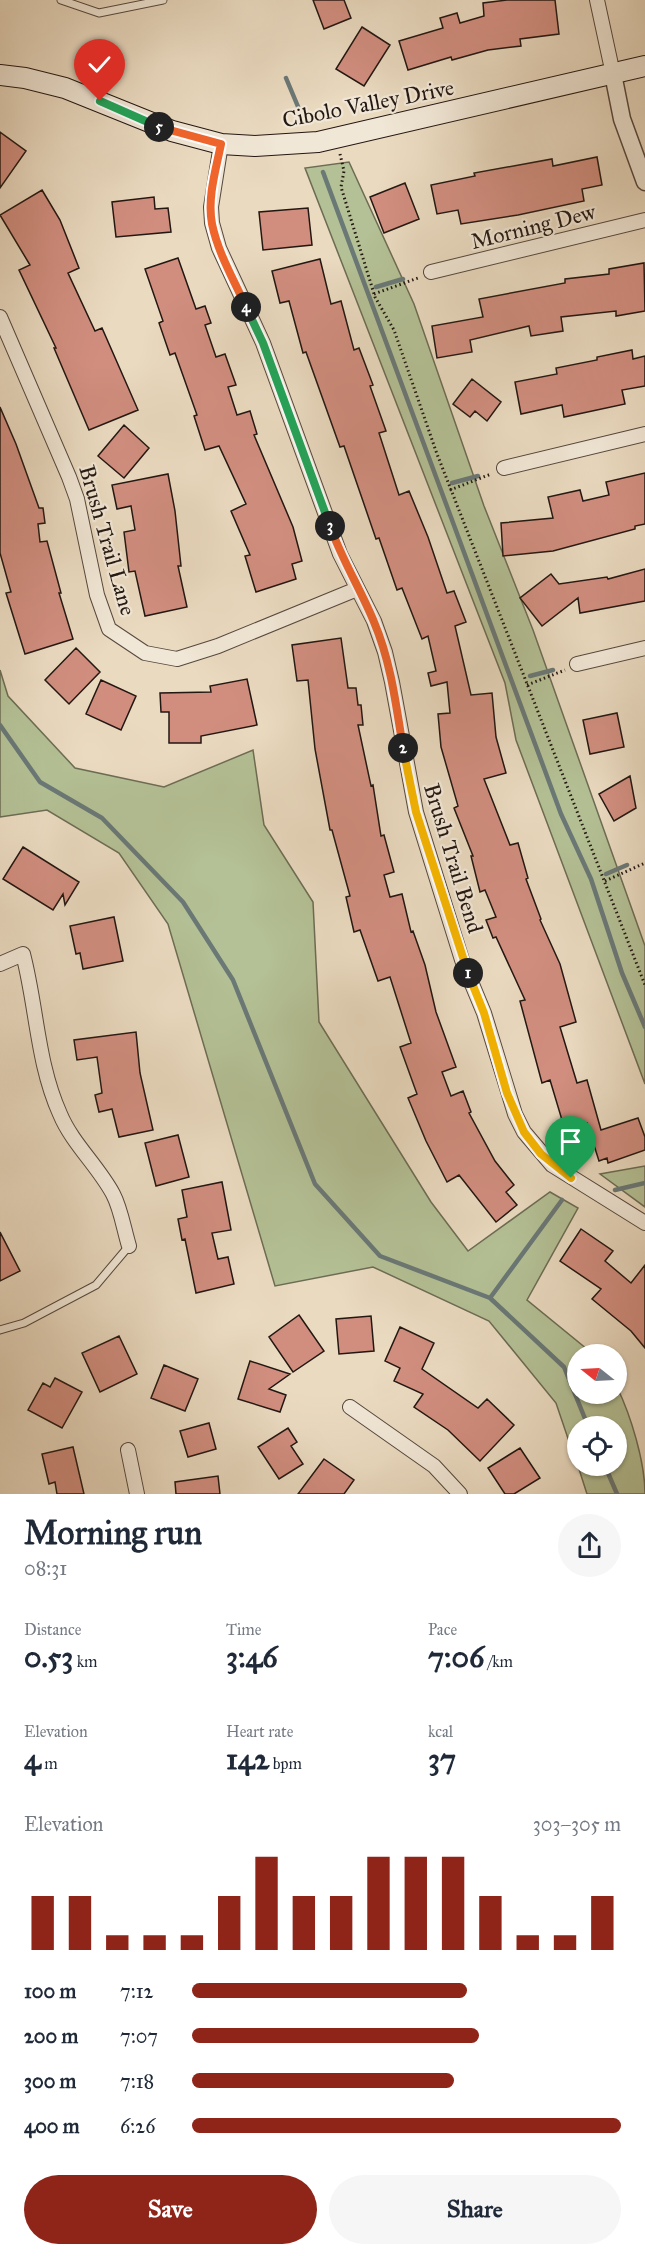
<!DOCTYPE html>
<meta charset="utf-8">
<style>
body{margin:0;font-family:"IM FELL Great Primer",serif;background:#f6f6f7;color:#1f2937;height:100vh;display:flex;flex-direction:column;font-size:22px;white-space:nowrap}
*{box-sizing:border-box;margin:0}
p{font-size:20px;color:#747a83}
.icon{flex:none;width:33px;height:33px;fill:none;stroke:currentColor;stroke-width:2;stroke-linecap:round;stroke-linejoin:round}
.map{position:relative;height:1494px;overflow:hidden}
.details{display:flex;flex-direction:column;background:#fff;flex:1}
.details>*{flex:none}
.needle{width:39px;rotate:288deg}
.buttons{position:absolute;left:567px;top:1344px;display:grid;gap:12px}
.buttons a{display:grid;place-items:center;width:60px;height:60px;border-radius:50%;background:#fff;box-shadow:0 2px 4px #0004;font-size:30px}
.pin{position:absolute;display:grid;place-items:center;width:51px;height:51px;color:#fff;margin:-62px -26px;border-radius:50% 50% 50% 0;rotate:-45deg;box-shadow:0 0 6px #0007}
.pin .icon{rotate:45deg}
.km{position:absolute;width:30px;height:30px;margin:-15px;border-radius:50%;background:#222;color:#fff;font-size:16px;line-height:30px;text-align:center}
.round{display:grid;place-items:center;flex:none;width:63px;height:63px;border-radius:32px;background:#f6f6f7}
.summary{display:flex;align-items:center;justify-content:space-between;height:102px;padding:0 24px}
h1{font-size:33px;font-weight:700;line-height:45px}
.metrics{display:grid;grid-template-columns:repeat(3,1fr);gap:9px;height:102px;padding:6px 24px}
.metrics div{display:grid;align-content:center}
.metrics b{font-size:30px;font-weight:700}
.metrics small{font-size:16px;font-weight:400}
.metrics p{font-size:16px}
.chart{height:168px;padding:12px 24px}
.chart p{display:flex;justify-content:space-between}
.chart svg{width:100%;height:108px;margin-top:6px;stroke:#8f2418;stroke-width:6}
.cta{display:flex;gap:12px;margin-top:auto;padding:12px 24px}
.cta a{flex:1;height:69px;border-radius:36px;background:#8f2418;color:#fff;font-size:24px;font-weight:700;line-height:69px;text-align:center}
.cta a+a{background:#f6f6f7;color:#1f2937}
ul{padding:0 24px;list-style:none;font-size:20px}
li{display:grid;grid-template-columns:96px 72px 1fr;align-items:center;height:45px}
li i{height:15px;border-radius:8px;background:#8f2418}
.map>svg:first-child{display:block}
.green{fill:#b4c095;stroke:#6c6c54;stroke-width:1.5}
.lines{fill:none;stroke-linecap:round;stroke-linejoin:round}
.stream{stroke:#6a7876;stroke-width:4.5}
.building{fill:#d18e7f;stroke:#231712;stroke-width:1.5}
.service-casing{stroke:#55483e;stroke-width:9}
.minor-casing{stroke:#55483e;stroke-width:16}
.tertiary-casing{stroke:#55483e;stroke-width:19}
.secondary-casing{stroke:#231712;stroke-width:22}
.path{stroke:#231712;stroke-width:3;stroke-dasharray:1.5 3;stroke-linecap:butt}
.service{stroke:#f1e7d6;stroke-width:7}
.minor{stroke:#f1e7d6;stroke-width:14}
.tertiary{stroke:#f1e7d6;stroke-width:16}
.secondary{stroke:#f1e7d6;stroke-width:20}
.split-1-casing{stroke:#fff;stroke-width:12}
.split-2-casing{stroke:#fff;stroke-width:12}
.split-3-casing{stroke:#fff;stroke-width:12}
.split-4-casing{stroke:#fff;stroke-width:12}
.split-5-casing{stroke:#fff;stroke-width:12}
.split-6-casing{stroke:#fff;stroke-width:12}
.split-1{stroke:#f5b400;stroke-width:8}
.split-2{stroke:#f5b400;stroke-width:8}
.split-3{stroke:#f0652b;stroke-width:8}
.split-4{stroke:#22a559;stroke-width:8}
.split-5{stroke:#f0652b;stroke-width:8}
.split-6{stroke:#22a559;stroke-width:8}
.labels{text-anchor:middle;stroke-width:4.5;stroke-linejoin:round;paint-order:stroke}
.street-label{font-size:22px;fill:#231712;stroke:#f1e7d6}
</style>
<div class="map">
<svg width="645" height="1494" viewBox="0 0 645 1494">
<rect width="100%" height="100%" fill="#eadac0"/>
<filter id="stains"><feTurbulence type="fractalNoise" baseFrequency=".00333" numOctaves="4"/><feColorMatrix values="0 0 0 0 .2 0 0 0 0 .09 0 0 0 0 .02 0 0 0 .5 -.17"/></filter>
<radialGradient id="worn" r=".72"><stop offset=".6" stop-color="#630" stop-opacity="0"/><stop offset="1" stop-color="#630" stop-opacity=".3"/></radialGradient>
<!-- green -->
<path class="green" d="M 349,162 L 414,304 L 484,506 L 533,630 L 645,946 L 645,1084 L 516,740 L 505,683 L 305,168 Z
M 0,670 L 8,696 L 75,768 L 164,787 L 253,750 L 264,825 L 313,902 L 319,1022 L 431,1202 L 468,1251 L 550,1192 L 578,1208 L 527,1300 L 593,1354 L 578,1354 L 578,1394 L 616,1394 L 617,1387 C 631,1416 645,1462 645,1494 L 587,1494 L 578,1466 L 616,1466 L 616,1426 L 578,1426 L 577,1465 L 556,1403 L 489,1321 L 373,1267 L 275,1286 L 168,924 L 119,853 L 47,810 L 0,817 Z
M 645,1166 L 645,1207 L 600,1174 Z"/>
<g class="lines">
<!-- stream -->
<path class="stream" d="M 286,78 L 299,109
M 323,172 L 561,814 L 591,879 L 622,973 L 645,1027
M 376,287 L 403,279
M 452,483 L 478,476
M 530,676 L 553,670
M 0,725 L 40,782 L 102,818 L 183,902 L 233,980 L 315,1184 L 380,1256 L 490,1298 L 564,1367 L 588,1426
M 606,874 L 627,865
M 615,1190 L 645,1183
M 490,1298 L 562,1200
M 605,1466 L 617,1494"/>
</g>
<!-- building -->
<path class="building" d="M 313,0 L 344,0 L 351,18 L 324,29 Z
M 507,0 L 555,0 L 559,34 L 520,39 L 521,46 L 488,50 L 452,60 L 451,57 L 408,70 L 399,41 L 443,28 L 440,18 L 457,13 L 460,23 L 484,16 L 483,3 Z
M 362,27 L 390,45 L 364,86 L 336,69 Z
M 0,132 L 26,151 L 0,188 Z
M 597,157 L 602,185 L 582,189 L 584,201 L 518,215 L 461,224 L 458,210 L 437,214 L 431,185 L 475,176 L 474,173 L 552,159 L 553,166 Z
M 405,183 L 419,219 L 384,233 L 370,197 Z
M 42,190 L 60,220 L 79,268 L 68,273 L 95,331 L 102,328 L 138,410 L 89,430 L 54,348 L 56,348 L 19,270 L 30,265 L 0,215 Z
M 154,197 L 155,209 L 168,208 L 171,232 L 116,237 L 112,202 Z
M 308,208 L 312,245 L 263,250 L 259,212 Z
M 178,258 L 196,309 L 205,306 L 211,323 L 205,325 L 216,357 L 225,354 L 236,385 L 228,387 L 237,415 L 250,411 L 257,434 L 254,435 L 293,527 L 302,561 L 292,564 L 296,579 L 256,592 L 245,556 L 250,555 L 231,511 L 246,504 L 219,446 L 205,450 L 194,416 L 197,415 L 175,353 L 170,355 L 159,323 L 163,321 L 145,269 Z
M 320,259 L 331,304 L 341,301 L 354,350 L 359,348 L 373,385 L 370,386 L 386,431 L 379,433 L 399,495 L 409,491 L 428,537 L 447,593 L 454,591 L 466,622 L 455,626 L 471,695 L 492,693 L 496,737 L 506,773 L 484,779 L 510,845 L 518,843 L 528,878 L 526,879 L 541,919 L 540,920 L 560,964 L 576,1022 L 560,1027 L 577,1083 L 587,1080 L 601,1130 L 638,1118 L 645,1137 L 645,1150 L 608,1163 L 607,1158 L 599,1161 L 587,1123 L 565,1130 L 550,1080 L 542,1083 L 520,1001 L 525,1000 L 496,937 L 493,938 L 486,920 L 496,917 L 485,890 L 480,892 L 471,856 L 473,856 L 454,808 L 458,806 L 441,747 L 438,714 L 450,713 L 447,682 L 431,686 L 428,673 L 436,671 L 428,636 L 422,639 L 402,588 L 397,590 L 379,538 L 376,539 L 344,446 L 340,447 L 306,352 L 303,353 L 289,301 L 280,303 L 272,271 Z
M 644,263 L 645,311 L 616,316 L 616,311 L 561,317 L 563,331 L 531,336 L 529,326 L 470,340 L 472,352 L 437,358 L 432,326 L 483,317 L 479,299 L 565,283 L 565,279 L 609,274 L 609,269 Z
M 632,350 L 633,359 L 645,356 L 645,386 L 622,390 L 625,404 L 564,417 L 562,405 L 521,414 L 515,382 L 557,374 L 556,368 L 597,360 L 597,357 Z
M 472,379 L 501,402 L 487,421 L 475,411 L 470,417 L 453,404 Z
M 0,407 L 16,444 L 39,508 L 43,508 L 45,523 L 38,524 L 40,542 L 47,541 L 61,593 L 59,593 L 73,639 L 25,654 L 6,593 L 11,592 L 0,553 Z
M 124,425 L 149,448 L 124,478 L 98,456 Z
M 645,473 L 645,524 L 635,526 L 635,529 L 553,551 L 503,556 L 501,523 L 553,518 L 548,497 L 580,490 L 583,501 L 609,495 L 606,482 Z
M 168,474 L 175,511 L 181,566 L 178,566 L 187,607 L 145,616 L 135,571 L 129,572 L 124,532 L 135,530 L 131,506 L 117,509 L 112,485 Z
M 645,569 L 645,601 L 580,613 L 578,598 L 542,626 L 520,598 L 551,574 L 559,584 L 607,577 L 608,579 Z
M 341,638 L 348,688 L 356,688 L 358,705 L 361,705 L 363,725 L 358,725 L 371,786 L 373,785 L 381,836 L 384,835 L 394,872 L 384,875 L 390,897 L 402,894 L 411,932 L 413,931 L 425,965 L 436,1012 L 456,1067 L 442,1072 L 451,1096 L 463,1091 L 471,1112 L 469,1113 L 495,1161 L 514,1185 L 506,1192 L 517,1205 L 496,1222 L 459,1175 L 447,1182 L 426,1141 L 408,1098 L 417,1094 L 400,1047 L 411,1043 L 390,977 L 378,981 L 360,930 L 354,932 L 346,897 L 350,896 L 332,830 L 330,830 L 315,749 L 308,680 L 297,681 L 292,645 Z
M 76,648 L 100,672 L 69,704 L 45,680 Z
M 247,679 L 257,725 L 201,736 L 201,743 L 169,743 L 169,712 L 161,712 L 160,693 L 211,692 L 210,686 Z
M 101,680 L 136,696 L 121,730 L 86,714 Z
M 617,713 L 624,747 L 590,754 L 583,720 Z
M 630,776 L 636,808 L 614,821 L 599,794 Z
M 23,847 L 79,882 L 65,905 L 63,894 L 53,910 L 3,879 Z
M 114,917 L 123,961 L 83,969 L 80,953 L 76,954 L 70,926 Z
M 136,1032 L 140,1073 L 153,1130 L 119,1137 L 112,1109 L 99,1112 L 95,1095 L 102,1093 L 97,1057 L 77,1060 L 74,1040 Z
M 178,1135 L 189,1177 L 156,1186 L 145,1143 Z
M 222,1182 L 231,1230 L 212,1233 L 218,1259 L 228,1257 L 234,1284 L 196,1293 L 185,1239 L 182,1240 L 178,1219 L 187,1217 L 182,1190 Z
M 581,1229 L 613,1251 L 605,1261 L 631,1283 L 645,1265 L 645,1348 L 631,1331 L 592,1299 L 601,1289 L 560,1261 Z
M 0,1232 L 20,1271 L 0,1281 Z
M 299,1315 L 324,1351 L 293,1372 L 269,1337 Z
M 371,1316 L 374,1351 L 339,1354 L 336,1319 Z
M 400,1327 L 434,1343 L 422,1369 L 478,1408 L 487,1399 L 514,1425 L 480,1461 L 448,1430 L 414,1407 L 423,1394 L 394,1381 L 400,1368 L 385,1361 Z
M 119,1336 L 137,1374 L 100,1392 L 82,1353 Z
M 250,1361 L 290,1374 L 269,1389 L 286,1395 L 280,1412 L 238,1399 Z
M 164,1365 L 198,1379 L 185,1411 L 151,1398 Z
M 55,1378 L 82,1392 L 62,1428 L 28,1410 L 43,1383 L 50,1387 Z
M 209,1423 L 216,1449 L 188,1457 L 180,1431 Z
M 288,1428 L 297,1442 L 291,1446 L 303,1464 L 279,1479 L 258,1447 Z
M 73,1447 L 84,1494 L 57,1494 L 55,1482 L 49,1484 L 42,1454 Z
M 520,1448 L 540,1478 L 514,1494 L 505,1494 L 488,1468 Z
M 324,1459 L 354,1480 L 344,1494 L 298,1494 Z
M 218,1476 L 220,1494 L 176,1494 L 175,1482 Z"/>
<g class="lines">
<!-- service casing -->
<g class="service-casing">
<path id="service" d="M 61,0 L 99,13 L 163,0
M 0,1330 L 24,1323 L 96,1285 L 129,1246"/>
</g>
<!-- minor casing -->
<g class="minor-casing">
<path id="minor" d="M 597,0 L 613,74
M 221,144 L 211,207 L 212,223 L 219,248 L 263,343 L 340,554 L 374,621 L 385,652 L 392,682 L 416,812 L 462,960 L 484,1013 L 515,1114 L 524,1132 L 552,1165 L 645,1223
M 431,272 L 645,220
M 0,317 L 69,477 L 77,499 L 97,595 L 109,629 L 145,653 L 177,659 L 218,646 L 357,589
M 504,468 L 645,434
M 577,664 L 645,648
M 0,964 L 23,954 C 37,1008 37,1063 60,1114 C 72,1143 98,1166 113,1194 C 121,1209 124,1230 129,1246
M 350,1407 L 434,1466 L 460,1494
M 128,1450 L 137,1494"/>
</g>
<!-- tertiary casing -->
<g class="tertiary-casing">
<path id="tertiary" d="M 613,74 L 622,119 L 645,182"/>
</g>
<!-- secondary casing -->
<g class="secondary-casing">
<path id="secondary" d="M 0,75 L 25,78 L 65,88 L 172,131 L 221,144 L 255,146 L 318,142 L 645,66"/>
</g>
<!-- path -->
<path class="path" d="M 340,154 L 344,171 L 341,187 L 375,297 L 394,330 L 437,454 L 645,985
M 374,294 L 418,278
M 450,490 L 491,474
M 527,685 L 565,670
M 605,881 L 645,863"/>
<!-- service -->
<use href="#service" class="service"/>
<!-- minor -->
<use href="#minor" class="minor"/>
<!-- tertiary -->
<use href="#tertiary" class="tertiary"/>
<!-- secondary -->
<use href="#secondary" class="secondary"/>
</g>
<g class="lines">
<!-- split-1 casing -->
<g class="split-1-casing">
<path id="split-1" d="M 468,973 L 484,1013 L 507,1093 L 524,1132 L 541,1154 L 571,1178"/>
</g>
<!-- split-2 casing -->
<g class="split-2-casing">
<path id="split-2" d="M 403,748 L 416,812 L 468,973"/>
</g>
<!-- split-3 casing -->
<g class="split-3-casing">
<path id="split-3" d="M 330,526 C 342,560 361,590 374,622 C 391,662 396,705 403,748"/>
</g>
<!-- split-4 casing -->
<g class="split-4-casing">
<path id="split-4" d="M 246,307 L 263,343 L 330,526"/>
</g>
<!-- split-5 casing -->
<g class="split-5-casing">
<path id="split-5" d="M 159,127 L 221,144 C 216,169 207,198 212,224 C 218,253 234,280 246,307"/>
</g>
<!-- split-6 casing -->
<g class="split-6-casing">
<path id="split-6" d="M 100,101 L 159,127"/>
</g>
<!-- split-1 -->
<use href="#split-1" class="split-1"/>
<!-- split-2 -->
<use href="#split-2" class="split-2"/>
<!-- split-3 -->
<use href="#split-3" class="split-3"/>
<!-- split-4 -->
<use href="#split-4" class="split-4"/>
<!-- split-5 -->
<use href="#split-5" class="split-5"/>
<!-- split-6 -->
<use href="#split-6" class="split-6"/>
</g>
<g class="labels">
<!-- street labels -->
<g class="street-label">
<text transform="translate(368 103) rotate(-11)" y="8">Cibolo Valley Drive</text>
<text transform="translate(533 226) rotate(-14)" y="8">Morning Dew</text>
<text transform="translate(108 540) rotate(74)" y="8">Brush Trail Lane</text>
<text transform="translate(454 858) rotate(73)" y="8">Brush Trail Bend</text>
</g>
</g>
<rect width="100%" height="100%" filter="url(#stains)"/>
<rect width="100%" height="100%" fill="url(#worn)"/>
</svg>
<div class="buttons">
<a><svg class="needle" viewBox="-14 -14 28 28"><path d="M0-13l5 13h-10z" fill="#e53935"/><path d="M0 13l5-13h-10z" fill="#747a83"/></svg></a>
<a><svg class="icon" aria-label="locate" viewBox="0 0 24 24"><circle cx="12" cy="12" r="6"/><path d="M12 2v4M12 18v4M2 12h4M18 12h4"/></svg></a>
</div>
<div class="pin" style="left:571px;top:1178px;background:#1e9e55"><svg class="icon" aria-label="arrive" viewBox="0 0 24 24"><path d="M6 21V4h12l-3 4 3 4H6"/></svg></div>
<div class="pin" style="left:100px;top:101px;background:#d93025"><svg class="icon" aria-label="check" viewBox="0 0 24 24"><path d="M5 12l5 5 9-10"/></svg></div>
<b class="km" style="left:468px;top:973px">1</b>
<b class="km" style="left:403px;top:748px">2</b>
<b class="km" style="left:330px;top:526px">3</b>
<b class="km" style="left:246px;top:307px">4</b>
<b class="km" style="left:159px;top:127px">5</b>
</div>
<section class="details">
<div class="summary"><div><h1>Morning run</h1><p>08:31</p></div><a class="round"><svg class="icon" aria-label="share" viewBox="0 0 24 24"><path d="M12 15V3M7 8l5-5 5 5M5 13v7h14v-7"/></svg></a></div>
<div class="metrics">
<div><p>Distance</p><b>0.53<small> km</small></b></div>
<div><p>Time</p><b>3:46</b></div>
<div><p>Pace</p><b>7:06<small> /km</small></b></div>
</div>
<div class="metrics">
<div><p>Elevation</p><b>4<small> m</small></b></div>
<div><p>Heart rate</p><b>142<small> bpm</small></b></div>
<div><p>kcal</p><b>37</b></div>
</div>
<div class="chart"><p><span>Elevation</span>303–305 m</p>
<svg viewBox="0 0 160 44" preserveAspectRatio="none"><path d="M5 44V22M15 44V22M25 44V38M35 44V38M45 44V38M55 44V22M65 44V6M75 44V22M85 44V22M95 44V6M105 44V6M115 44V6M125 44V22M135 44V38M145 44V38M155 44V22"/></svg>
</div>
<ul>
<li><b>100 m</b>7:12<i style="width:64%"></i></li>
<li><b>200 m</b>7:07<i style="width:67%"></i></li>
<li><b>300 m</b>7:18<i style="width:61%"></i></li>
<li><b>400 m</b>6:26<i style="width:100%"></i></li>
</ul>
<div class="cta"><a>Save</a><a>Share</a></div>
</section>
